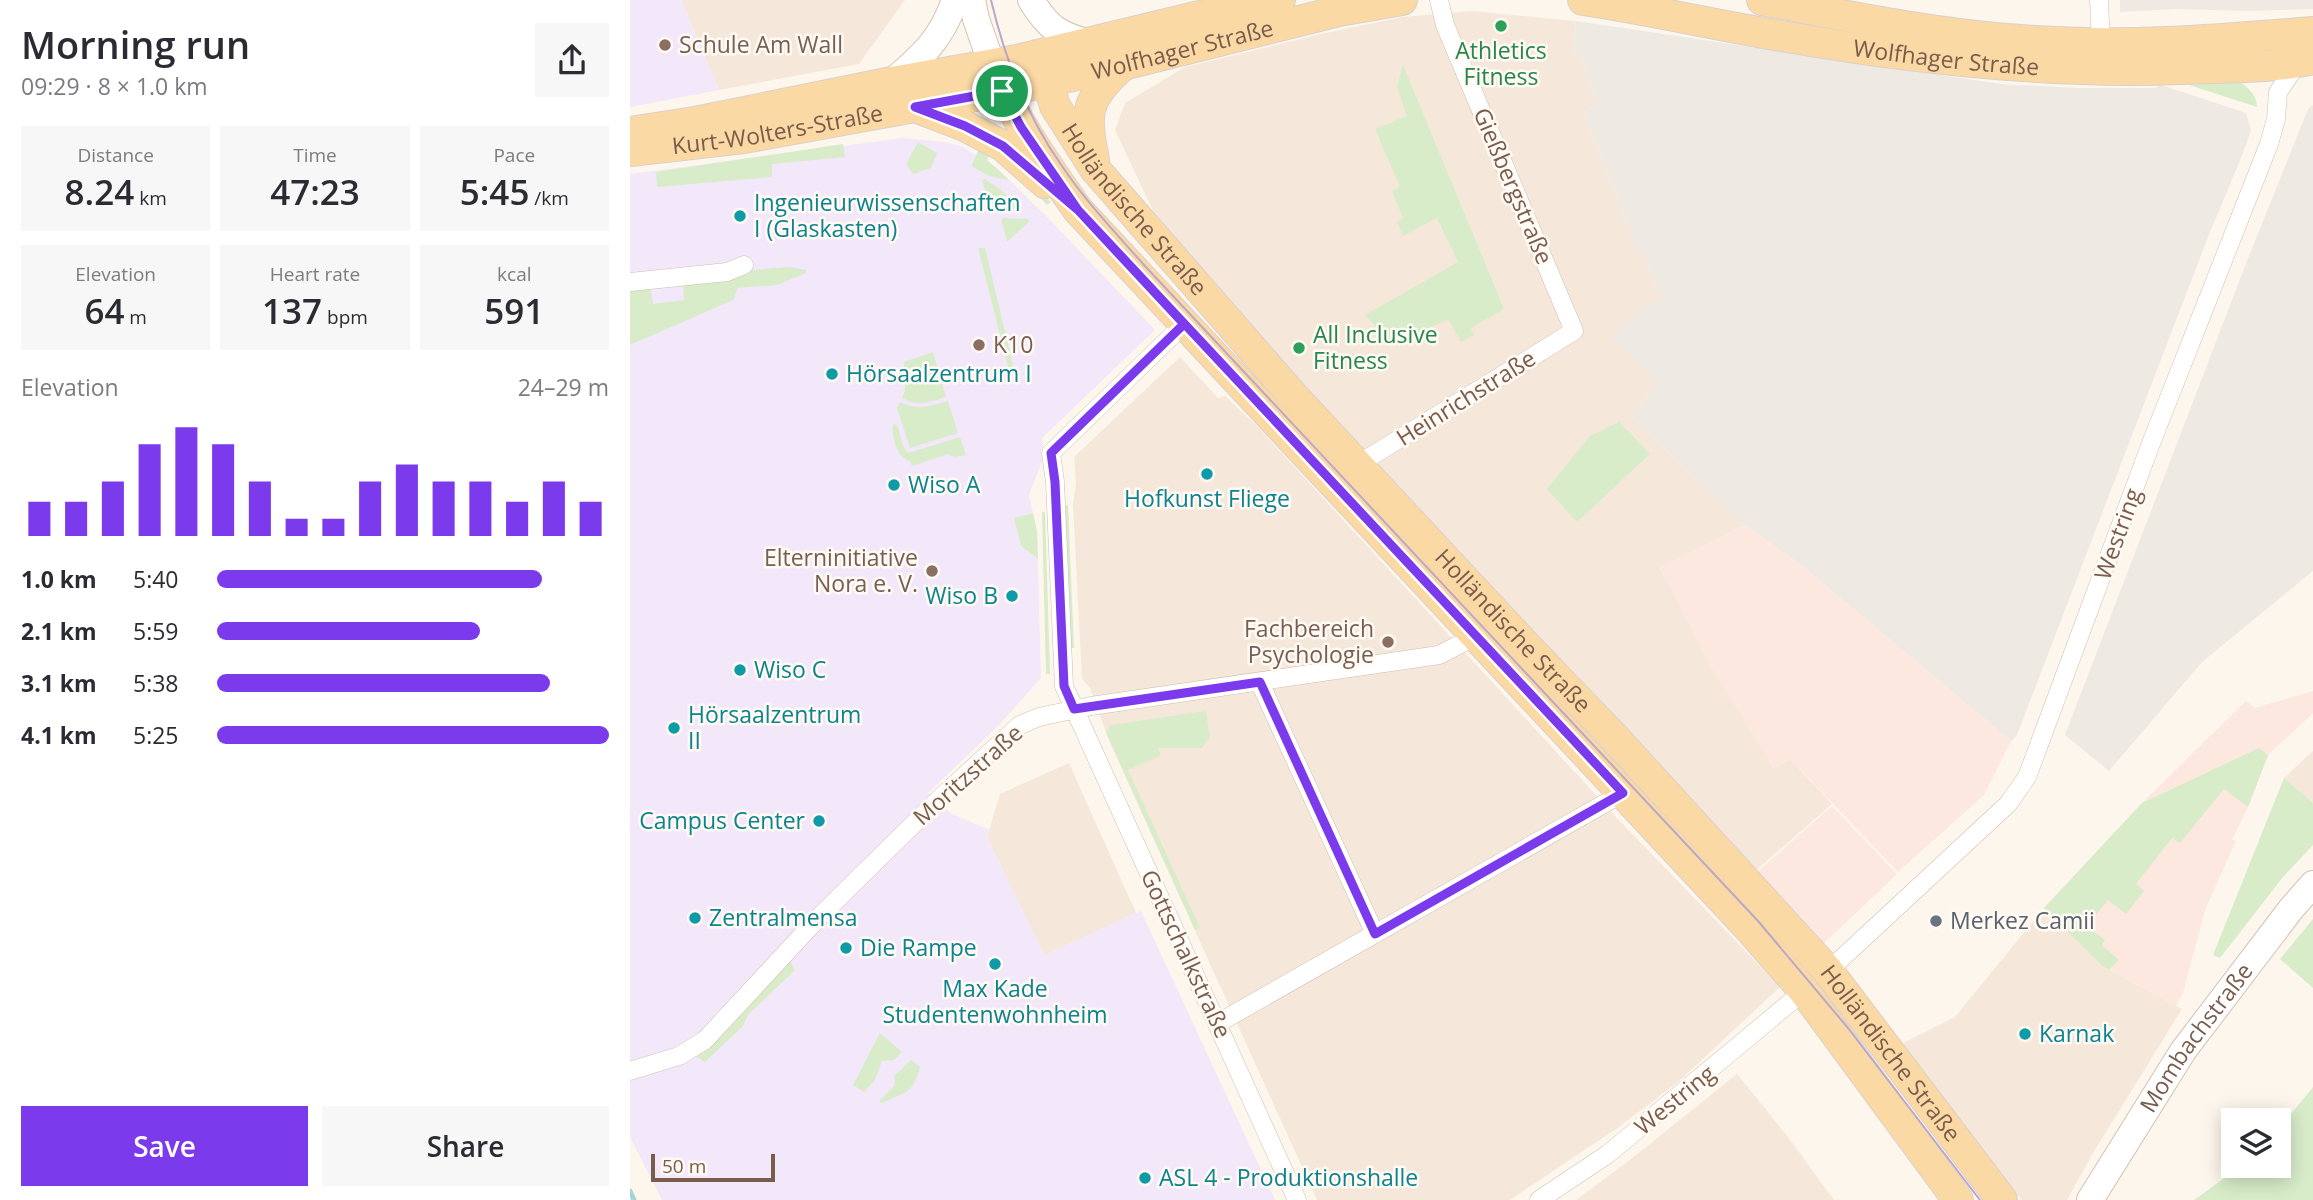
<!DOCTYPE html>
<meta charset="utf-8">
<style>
body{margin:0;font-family:"Open Sans",sans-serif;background:#f7f7f7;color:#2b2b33;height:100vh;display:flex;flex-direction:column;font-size:26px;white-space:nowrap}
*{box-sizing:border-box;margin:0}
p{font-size:23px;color:#7c7c81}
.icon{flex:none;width:38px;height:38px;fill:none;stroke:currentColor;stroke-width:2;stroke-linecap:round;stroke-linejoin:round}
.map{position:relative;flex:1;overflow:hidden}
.drawer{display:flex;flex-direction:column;background:#fff;width:630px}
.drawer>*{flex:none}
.tools{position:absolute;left:1591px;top:1108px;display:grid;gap:14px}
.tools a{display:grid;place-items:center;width:70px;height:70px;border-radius:0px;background:#fff;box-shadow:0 4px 18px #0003;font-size:35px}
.scale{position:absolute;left:21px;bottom:18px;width:124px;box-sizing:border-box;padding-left:7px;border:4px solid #7a5c4d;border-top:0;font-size:19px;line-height:24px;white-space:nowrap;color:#7a5c4d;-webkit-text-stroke:5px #fffaf3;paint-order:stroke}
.pin{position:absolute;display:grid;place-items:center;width:60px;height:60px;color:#fff;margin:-30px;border:4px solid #fff;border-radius:50%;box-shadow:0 2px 7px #0007}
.round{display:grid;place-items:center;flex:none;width:74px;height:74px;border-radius:0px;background:#f7f7f7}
.headline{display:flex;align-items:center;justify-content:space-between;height:119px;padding:0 21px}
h1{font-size:38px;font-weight:600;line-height:52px}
.stats{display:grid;grid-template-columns:repeat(3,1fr);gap:10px;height:119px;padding:7px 21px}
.stats div{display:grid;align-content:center;border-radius:0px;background:#f7f7f7;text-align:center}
.stats b{font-size:35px;font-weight:600}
.stats small{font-size:19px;font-weight:400}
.stats p{font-size:19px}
.chart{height:196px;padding:14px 21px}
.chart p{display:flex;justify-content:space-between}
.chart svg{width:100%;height:126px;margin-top:7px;stroke:#7c3aed;stroke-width:6}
.cta{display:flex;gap:14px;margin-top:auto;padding:14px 21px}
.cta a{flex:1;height:80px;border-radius:0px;background:#7c3aed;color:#fff;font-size:28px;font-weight:600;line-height:80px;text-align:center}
.cta a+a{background:#f7f7f7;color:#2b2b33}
ul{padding:0 21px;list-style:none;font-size:23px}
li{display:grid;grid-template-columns:112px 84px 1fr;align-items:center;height:52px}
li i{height:18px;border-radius:9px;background:#7c3aed}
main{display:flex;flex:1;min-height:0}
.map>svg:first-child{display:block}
.residential{fill:#f5e8da}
.commercial{fill:#fde8e0}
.industrial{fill:#efe9e4}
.education{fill:#f3e8fa}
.green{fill:#d8ecc9}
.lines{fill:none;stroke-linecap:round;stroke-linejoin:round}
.stream{stroke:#a5d3da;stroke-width:5}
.street-casing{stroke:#d1beb0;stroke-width:19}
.secondary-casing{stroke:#d6c0b0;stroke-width:28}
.primary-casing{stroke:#dad1cd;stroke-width:32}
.street{stroke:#fff;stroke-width:18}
.secondary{stroke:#fff;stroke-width:26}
.primary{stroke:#fbd9a5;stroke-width:30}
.tram{stroke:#b9a8c9;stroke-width:2}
.route-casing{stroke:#fff;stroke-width:14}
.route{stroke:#7c3aed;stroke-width:9}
.leisure-dot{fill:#2e9e5b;stroke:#fffaf3;stroke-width:2.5}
.education-dot{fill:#8d6e63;stroke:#fffaf3;stroke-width:2.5}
.culture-dot{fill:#0f9aa8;stroke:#fffaf3;stroke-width:2.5}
.worship-dot{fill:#6b7280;stroke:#fffaf3;stroke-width:2.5}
.labels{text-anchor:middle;stroke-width:5;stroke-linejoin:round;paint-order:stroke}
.education-label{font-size:23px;fill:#785e54;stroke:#fffaf3;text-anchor:start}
.street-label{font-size:23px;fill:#7a5c4d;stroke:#fffaf3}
.leisure-label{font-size:23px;fill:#27864d;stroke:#fffaf3}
.culture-label{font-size:23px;fill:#0d838f;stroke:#fffaf3;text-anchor:start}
.worship-label{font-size:23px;fill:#5b616d;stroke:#fffaf3;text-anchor:start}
</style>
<main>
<section class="drawer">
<div class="headline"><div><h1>Morning run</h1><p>09:29 · 8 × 1.0 km</p></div><a class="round"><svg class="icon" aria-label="share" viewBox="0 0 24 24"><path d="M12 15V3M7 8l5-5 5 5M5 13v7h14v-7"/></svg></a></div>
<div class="stats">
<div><p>Distance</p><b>8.24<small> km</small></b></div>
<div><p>Time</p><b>47:23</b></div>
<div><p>Pace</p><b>5:45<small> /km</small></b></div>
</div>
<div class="stats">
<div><p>Elevation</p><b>64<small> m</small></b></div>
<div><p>Heart rate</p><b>137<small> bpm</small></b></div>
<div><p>kcal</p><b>591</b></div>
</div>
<div class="chart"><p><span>Elevation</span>24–29 m</p>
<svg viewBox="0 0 160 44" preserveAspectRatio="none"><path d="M5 44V32M15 44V32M25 44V25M35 44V12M45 44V6M55 44V12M65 44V25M75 44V38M85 44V38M95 44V25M105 44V19M115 44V25M125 44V25M135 44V32M145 44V25M155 44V32"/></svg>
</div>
<ul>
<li><b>1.0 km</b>5:40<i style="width:83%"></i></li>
<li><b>2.1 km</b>5:59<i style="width:67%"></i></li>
<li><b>3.1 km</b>5:38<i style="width:85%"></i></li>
<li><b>4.1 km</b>5:25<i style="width:100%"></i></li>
</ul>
<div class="cta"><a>Save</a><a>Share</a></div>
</section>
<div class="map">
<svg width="1683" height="1200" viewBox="0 0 1683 1200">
<rect width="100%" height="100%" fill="#fdf6ec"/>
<!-- residential -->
<path class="residential" d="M 51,0 L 275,0 L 229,64 L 89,90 Z
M 842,11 L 946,21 L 943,51 L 949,54 L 968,105 L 954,112 L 1002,237 L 1019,268 L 1031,297 L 1005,315 L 1027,380 L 1002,418 L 1115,525 L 1030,568 L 1144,768 L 1160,759 L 1202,804 L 1121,875 L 851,588 L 527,219 L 485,130 L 495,103 L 555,67 L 691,34 L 772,17 Z
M 550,357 L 588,398 L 595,396 L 627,426 L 987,818 L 1150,987 L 1048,1082 L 989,1127 L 880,1200 L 687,1200 L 480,743 L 460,688 L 452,679 L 443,504 L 446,482 L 444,457 Z
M 1683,751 L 1683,803 L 1654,778 Z
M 439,763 L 506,913 L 414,956 L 357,837 L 370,794 Z
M 1414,908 L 1472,966 L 1552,1009 L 1463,1153 L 1437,1200 L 1392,1200 L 1353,1157 L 1273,1043 L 1325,1017 Z
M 1107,1074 L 1158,1137 L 1204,1200 L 946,1200 L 1001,1159 Z"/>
<!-- commercial -->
<path class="commercial" d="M 1115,525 L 1170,564 L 1381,741 L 1354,795 L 1268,872 L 1160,759 L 1144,768 L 1084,672 L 1030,567 Z
M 1683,691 L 1683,713 L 1638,755 L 1618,807 L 1602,840 L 1606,841 L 1575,910 L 1553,993 L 1546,1006 L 1472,966 L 1414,908 L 1512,803 L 1616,701 L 1625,708 Z
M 1202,806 L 1267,874 L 1190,947 L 1123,876 Z"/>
<!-- industrial -->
<path class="industrial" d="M 1490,0 L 1683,0 L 1683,9 L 1619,11 L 1548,9 L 1490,12 Z
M 946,21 L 1371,84 L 1450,88 L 1525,88 L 1531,85 L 1616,113 L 1621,131 L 1611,158 L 1578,237 L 1387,735 L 1381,741 L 1170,564 L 1115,525 L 1002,418 L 1027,380 L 981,338 L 1005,315 L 1031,297 L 1019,268 L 1002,237 L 954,112 L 968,105 L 949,54 L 943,51 Z
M 1683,105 L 1683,571 L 1572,662 L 1479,771 L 1435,735 L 1617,261 L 1678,109 Z"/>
<!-- education -->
<path class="education" d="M 0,0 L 51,0 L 89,90 L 0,107 Z
M 273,138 L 315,142 L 331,146 L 366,167 L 420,220 L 525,330 L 412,438 L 415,454 L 399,495 L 407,532 L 411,678 L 370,724 L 298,793 L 322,814 L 359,830 L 357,837 L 414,955 L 511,911 L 645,1200 L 32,1200 L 0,1137 L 0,174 Z"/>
<!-- green -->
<path class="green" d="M 773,65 L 874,309 L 841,328 L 844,335 L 831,342 L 818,319 L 763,346 L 735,315 L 828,262 L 807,218 L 773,236 L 767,222 L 773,218 L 762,191 L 770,187 L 745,129 L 777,116 L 767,86 Z
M 1604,79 C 1616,85 1627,94 1627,107 L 1547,81 Z
M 352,141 L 401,181 L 421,202 L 417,205 L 388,174 L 361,152 L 357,160 L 379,180 L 359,176 L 343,167 L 342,165 Z
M 288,142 L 307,153 L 301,168 L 283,174 L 276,164 Z
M 213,144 L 215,157 L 142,164 L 142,177 L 27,187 L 26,172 Z
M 355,179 L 370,189 L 389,208 L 360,208 L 352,180 Z
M 373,218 L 398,219 L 399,222 L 377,242 L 371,219 Z
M 348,248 L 355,248 L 384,369 L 379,370 Z
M 158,267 L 176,270 L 176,273 L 147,285 L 108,288 L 103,300 L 0,345 L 0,288 L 20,286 L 23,304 L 54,300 L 53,281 L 120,274 L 121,270 Z
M 303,352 L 316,397 C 299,402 288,407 272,398 L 275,390 L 274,362 Z
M 318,401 L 328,433 L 280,448 L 267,408 L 270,402 C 287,411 301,406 318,401 Z
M 989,422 L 1020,454 L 947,522 L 917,489 L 960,436 Z
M 263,424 L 267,425 C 271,434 271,446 278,453 L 330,437 L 336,455 L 324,457 L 318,454 L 282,466 L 280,461 C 266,457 262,438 263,424 Z
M 435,505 L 438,505 L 444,648 L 441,648 Z
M 412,512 L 415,512 L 420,674 L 416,674 Z
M 403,513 L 407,532 L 408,559 L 391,546 L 384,518 Z
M 576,711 L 580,737 L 572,748 L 528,748 L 531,755 L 498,770 L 570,928 L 565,930 L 476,732 L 481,725 Z
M 1629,748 L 1638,755 L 1618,807 L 1594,789 L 1550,843 L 1542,838 L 1506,884 L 1514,891 L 1496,914 L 1478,900 L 1457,926 L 1475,940 L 1472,945 L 1489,960 L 1479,970 L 1472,966 L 1414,908 L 1512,803 Z
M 1654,778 L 1683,803 L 1683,845 L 1653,877 L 1590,958 L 1583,955 Z
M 1683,919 L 1683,988 L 1650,959 Z
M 158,958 L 165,970 L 118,1015 L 113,1026 L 75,1062 L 64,1055 Z
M 250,1033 L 272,1052 L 264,1060 L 252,1061 L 245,1080 L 234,1092 L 223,1085 Z
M 281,1060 L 290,1067 C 282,1095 277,1091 252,1103 L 249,1101 L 265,1085 L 264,1076 Z
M 1683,1087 L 1683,1200 L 1564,1200 L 1611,1166 L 1648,1166 L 1649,1129 Z"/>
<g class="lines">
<!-- stream -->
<path class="stream" d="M 0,1191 L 4,1200"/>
<!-- street casing -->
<g class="street-casing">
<path id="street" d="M 1469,0 L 1471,44
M 0,282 L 97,272 L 114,265
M 554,324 L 421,453 L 425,482 L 434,686 L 667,1200
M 727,465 L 944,331 L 815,25 L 809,0
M 630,683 L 745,934
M 1198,971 L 1378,804 L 1397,777 L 1520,446 L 1639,144 L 1646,119 L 1648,92 L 1670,60
M 588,1023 L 993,793
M 0,1071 L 49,1056 L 75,1040 L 191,915 L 309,799 L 390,725 L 409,717 L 461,706 L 809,655 L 846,636
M 909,1200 L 978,1154 L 1174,991"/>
</g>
<!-- secondary casing -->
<g class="secondary-casing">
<g id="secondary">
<path d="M 342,0 L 346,19 L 362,65"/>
<path d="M 401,0 C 418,28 429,35 460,43"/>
<path d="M 262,82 C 293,55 311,40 325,0"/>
<path id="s1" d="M 1460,1200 L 1553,1051 L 1661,909 L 1683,884"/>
</g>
</g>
<!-- primary casing -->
<g class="primary-casing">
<g id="primary">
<path id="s2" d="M 953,0 C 1020,10 1085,25 1151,36 C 1283,59 1417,74 1551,69 C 1595,67 1641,69 1683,59"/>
<path d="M 1132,0 C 1218,16 1304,34 1390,40 C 1488,48 1586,40 1683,32"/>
<path id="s3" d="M 409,55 L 425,106 L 465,169 L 665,398 L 900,650 L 983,736 L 1198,971 L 1372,1200"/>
<path d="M 362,65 C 383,118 415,163 448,210 L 1117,926 L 1174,991 L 1328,1200"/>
<path d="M 285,107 L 335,126 L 373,146 L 415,183"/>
<path d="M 6,131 L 65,122 L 262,82 L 387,60 L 565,17 L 650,0"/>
<path id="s4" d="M 0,151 L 114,138 L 389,88 L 493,65 L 709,11 L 772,0"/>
<path d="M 464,160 C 454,110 456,100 493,65"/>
</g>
</g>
<!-- street -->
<use href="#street" class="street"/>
<!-- secondary -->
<use href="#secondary" class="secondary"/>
<!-- primary -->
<use href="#primary" class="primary"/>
<!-- tram -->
<path class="tram" d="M 361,0 C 375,59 397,117 432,166 C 456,202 486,233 514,265 L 1128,921 L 1218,1028 L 1350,1200"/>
</g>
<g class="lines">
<!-- route casing -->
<g class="route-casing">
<path id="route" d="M 372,91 L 391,127 L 448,210 L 554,324 L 421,453 L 425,482 L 434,686 L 444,709 L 630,682 L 745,934 L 993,793 L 448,210 L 373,146 L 335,126 L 285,107 L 372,91"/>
</g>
<!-- route -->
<use href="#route" class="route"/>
</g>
<!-- markers -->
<g class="leisure-dot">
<circle cx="871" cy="26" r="7"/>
<circle cx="669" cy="348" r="7"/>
</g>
<g class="education-dot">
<circle cx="35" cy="45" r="7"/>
<circle cx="349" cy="345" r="7"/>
<circle cx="302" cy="571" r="7"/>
<circle cx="758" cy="642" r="7"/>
</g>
<g class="culture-dot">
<circle cx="110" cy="216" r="7"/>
<circle cx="202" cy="374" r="7"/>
<circle cx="577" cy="474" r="7"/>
<circle cx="264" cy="485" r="7"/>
<circle cx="382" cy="596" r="7"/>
<circle cx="110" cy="670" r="7"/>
<circle cx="44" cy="728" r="7"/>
<circle cx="189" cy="821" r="7"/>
<circle cx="65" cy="918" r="7"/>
<circle cx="216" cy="948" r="7"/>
<circle cx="365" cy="964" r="7"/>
<circle cx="1395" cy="1034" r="7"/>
<circle cx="515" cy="1178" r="7"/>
</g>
<circle class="worship-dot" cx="1306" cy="921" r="7"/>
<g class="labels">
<!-- education labels -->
<g class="education-label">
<text x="49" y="53">Schule Am Wall</text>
<text x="363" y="353">K10</text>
<text x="288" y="566" text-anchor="end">Elterninitiative<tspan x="288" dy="26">Nora e. V.</tspan></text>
<text x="744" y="637" text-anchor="end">Fachbereich<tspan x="744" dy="26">Psychologie</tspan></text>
</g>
<!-- street labels -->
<g class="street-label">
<text dy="8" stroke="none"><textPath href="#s4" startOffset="562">Wolfhager Straße</textPath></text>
<text dy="8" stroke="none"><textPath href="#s2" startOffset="368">Wolfhager Straße</textPath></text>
<text dy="8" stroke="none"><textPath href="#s4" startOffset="149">Kurt-Wolters-Straße</textPath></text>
<text transform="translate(883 186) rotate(67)" y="8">Gießbergstraße</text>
<text dy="8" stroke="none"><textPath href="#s3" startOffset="184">Holländische Straße</textPath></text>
<text transform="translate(836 398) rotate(-32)" y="8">Heinrichstraße</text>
<text transform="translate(1488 534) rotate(-70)" y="8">Westring</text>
<text dy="8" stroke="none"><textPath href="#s3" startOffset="751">Holländische Straße</textPath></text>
<text transform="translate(338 775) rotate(-42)" y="8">Moritzstraße</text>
<text transform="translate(556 954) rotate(65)" y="8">Gottschalkstraße</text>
<text dy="8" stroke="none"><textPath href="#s1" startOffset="194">Mombachstraße</textPath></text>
<text dy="8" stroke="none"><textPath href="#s3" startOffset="1318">Holländische Straße</textPath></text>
<text transform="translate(1045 1100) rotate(-39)" y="8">Westring</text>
</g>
<!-- leisure labels -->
<g class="leisure-label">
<text x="871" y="59">Athletics<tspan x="871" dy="26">Fitness</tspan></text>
<text x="683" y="343" text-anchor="start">All Inclusive<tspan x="683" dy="26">Fitness</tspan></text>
</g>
<!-- culture labels -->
<g class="culture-label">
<text x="124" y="211">Ingenieurwissenschaften<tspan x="124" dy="26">I (Glaskasten)</tspan></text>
<text x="216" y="382">Hörsaalzentrum I</text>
<text x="278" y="493">Wiso A</text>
<text x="577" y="507" text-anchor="middle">Hofkunst Fliege</text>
<text x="368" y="604" text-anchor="end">Wiso B</text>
<text x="124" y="678">Wiso C</text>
<text x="58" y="723">Hörsaalzentrum<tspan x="58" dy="26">II</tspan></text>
<text x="175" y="829" text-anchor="end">Campus Center</text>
<text x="79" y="926">Zentralmensa</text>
<text x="230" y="956">Die Rampe</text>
<text x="365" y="997" text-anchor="middle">Max Kade<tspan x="365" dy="26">Studentenwohnheim</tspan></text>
<text x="1409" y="1042">Karnak</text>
<text x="529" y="1186">ASL 4 - Produktionshalle</text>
</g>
<!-- worship labels -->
<g class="worship-label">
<text x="1320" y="929">Merkez Camii</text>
</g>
</g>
</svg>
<div class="tools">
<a><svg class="icon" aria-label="layers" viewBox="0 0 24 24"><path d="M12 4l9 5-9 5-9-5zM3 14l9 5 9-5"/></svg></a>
</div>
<div class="scale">50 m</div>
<div class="pin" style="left:372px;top:91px;background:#1e9e55"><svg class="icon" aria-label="arrive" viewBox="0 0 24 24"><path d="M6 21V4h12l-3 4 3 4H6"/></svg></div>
</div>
</main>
